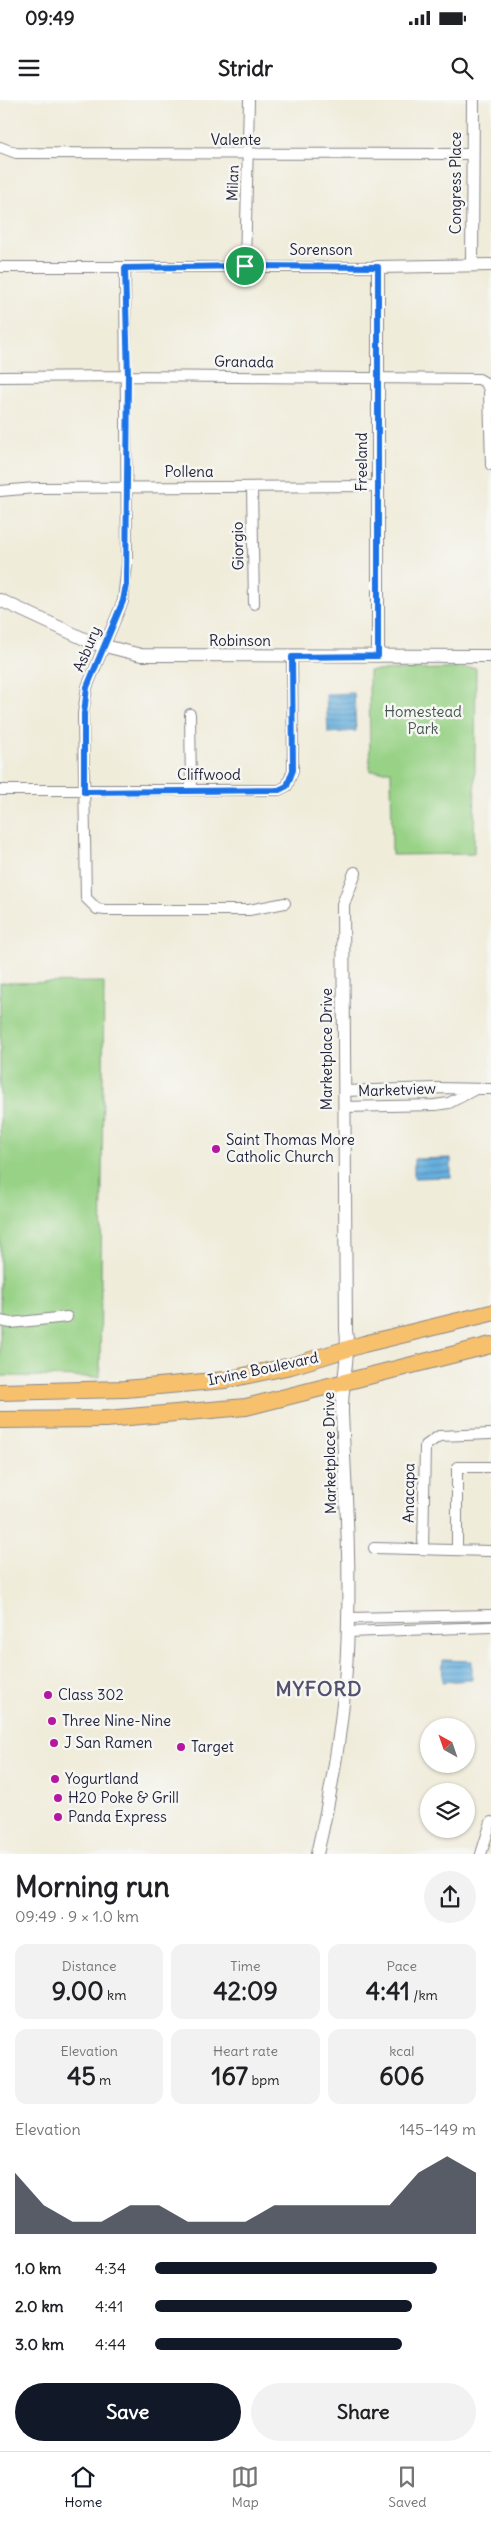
<!DOCTYPE html>
<meta charset="utf-8">
<style>
body{margin:0;font-family:Delius,sans-serif;background:#f2f2f2;color:#202124;height:100vh;display:flex;flex-direction:column;font-size:19px;white-space:nowrap}
*{box-sizing:border-box;margin:0}
p{font-size:16px;color:#757577}
.icon{flex:none;width:28px;height:28px;fill:none;stroke:currentColor;stroke-width:2;stroke-linecap:round;stroke-linejoin:round}
.map{position:relative;height:1754px;overflow:hidden}
.panel{display:flex;flex-direction:column;background:#fff;flex:1}
.panel>*{flex:none}
.needle{width:32px;rotate:320deg}
.controls{position:absolute;left:420px;top:1618px;display:grid;gap:10px}
.controls a{display:grid;place-items:center;width:55px;height:55px;border-radius:50%;background:#fff;box-shadow:0 1px 4px #0004;font-size:25px}
.pin{position:absolute;display:grid;place-items:center;width:42px;height:42px;color:#fff;margin:-21px;border:2px solid #fff;border-radius:50%;box-shadow:0 1px 5px #0007}
.round{display:grid;place-items:center;flex:none;width:52px;height:52px;border-radius:26px;background:#f2f2f2}
.summary{display:flex;align-items:center;justify-content:space-between;height:85px;padding:0 15px}
h1{font-size:28px;font-weight:700;line-height:38px}
.figures{display:grid;grid-template-columns:repeat(3,1fr);gap:8px;height:85px;padding:5px 15px}
.figures div{display:grid;align-content:center;border-radius:12px;background:#f2f2f2;text-align:center}
.figures b{font-size:25px;font-weight:700}
.figures small{font-size:14px;font-weight:400}
.figures p{font-size:14px}
.chart{height:140px;padding:10px 15px}
.chart p{display:flex;justify-content:space-between}
.chart svg{width:100%;height:90px;margin-top:5px;fill:#111827;opacity:.7}
.button{display:flex;gap:10px;margin-top:auto;padding:10px 15px}
.button a{flex:1;height:58px;border-radius:30px;background:#111827;color:#fff;font-size:20px;font-weight:700;line-height:58px;text-align:center}
.button a+a{background:#f2f2f2;color:#202124}
ul{padding:0 15px;list-style:none;font-size:16px}
li{display:grid;grid-template-columns:80px 60px 1fr;align-items:center;height:38px}
li i{height:12px;border-radius:6px;background:#111827}
.status{display:flex;justify-content:space-between;align-items:center;height:35px;padding:0 25px;background:#fff;direction:ltr}
.status svg{height:14px;fill:currentColor}
header{display:flex;justify-content:space-between;align-items:center;height:65px;padding:0 15px;background:#fff;font-size:22px;font-weight:700}
.dock{display:flex;justify-content:space-around;align-items:center;height:70px;border-top:1px solid #e0e0e0;background:#fff;font-size:14px;color:#757577}
.dock a{display:grid;justify-items:center;gap:2px}
.dock .active{color:#111827}
.map>svg:first-child{display:block}
.green{fill:#98d286;stroke:#5d7a60}
.water{fill:url(#water-rules);stroke:#44688c}
.lines{fill:none;stroke-linecap:round;stroke-linejoin:round}
.minor-casing{stroke:#89878a;stroke-width:12}
.tertiary-casing{stroke:#89878a;stroke-width:14}
.primary-casing{stroke:#89878a;stroke-width:18}
.minor{stroke:#fff;stroke-width:10}
.tertiary{stroke:#fff;stroke-width:12}
.primary{stroke:#f7c06c;stroke-width:16}
.route-casing{stroke:#fff;stroke-width:10}
.route{stroke:#1a73e8;stroke-width:6}
.poi-dot{fill:#b5179e;stroke:#f6f6f2;stroke-width:2}
.labels{text-anchor:middle;stroke-width:5;stroke-linejoin:round;paint-order:stroke}
.street-label{font-size:15px;fill:#22223b;stroke:#f6f6f2}
.park-label{font-size:15px;fill:#455752;stroke:#f6f6f2}
.poi-label{font-size:15px;fill:#22223b;stroke:#f6f6f2;text-anchor:start}
.district-label{font-size:20px;font-weight:bold;letter-spacing:1px;fill:#545070;stroke:#f6f6f2}
</style>
<div class="status"><b>09:49</b><svg viewBox="0 0 49 12"><path d="M0 12V9h3v3zM5 12V6h3v6zM10 12V3h3v9zM15 12V0h3v12zM26 1h20v11H26zM47 4h2v5h-2z"/></svg></div>
<header><svg class="icon" aria-label="menu" viewBox="0 0 24 24"><path d="M4 6h16M4 12h16M4 18h16"/></svg>Stridr<svg class="icon" aria-label="search" viewBox="0 0 24 24"><circle cx="10" cy="10" r="6"/><path d="M15 15l6 6"/></svg></header>
<div class="map">
<svg width="491" height="1754" viewBox="0 0 491 1754">
<defs>
<pattern id="water-rules" width="6" height="5" patternUnits="userSpaceOnUse" patternTransform="scale(1.25)"><rect width="6" height="5" fill="#66afdd"/><path d="M0 2.5h6" fill="none" stroke="#548eb4"/></pattern>
</defs>
<rect width="100%" height="100%" fill="#f6f6f2"/>
<filter id="ink" filterUnits="userSpaceOnUse"><feTurbulence type="fractalNoise" baseFrequency=".02" numOctaves="2"/><feDisplacementMap in="SourceGraphic" scale="10" xChannelSelector="R" yChannelSelector="G"/><feConvolveMatrix kernelMatrix="1 2 1 2 8 2 1 2 1" color-interpolation-filters="sRGB"/></filter>
<filter id="wash" filterUnits="userSpaceOnUse"><feTurbulence type="fractalNoise" baseFrequency=".0096" numOctaves="4" result="noise"/><feDisplacementMap in="SourceGraphic" scale="20" xChannelSelector="R" yChannelSelector="G"/><feGaussianBlur stdDeviation="1.12" result="paint"/><feColorMatrix in="noise" values="0 0 0 0 0 0 0 0 0 0 0 0 0 0 0 0 0 1.4 0 .05"/><feComposite in="paint" operator="in"/></filter>
<g filter="url(#wash)">
<rect width="100%" height="100%" fill="#f0ecda"/>
<!-- green -->
<path class="green" d="M 476,568 L 474,754 L 392,755 L 391,671 L 370,671 L 369,571 Z
M 104,882 L 100,1277 L 0,1276 L 0,883 Z"/>
<!-- water -->
<path class="water" d="M 354,593 L 356,631 L 328,633 L 326,594 Z
M 451,1058 L 451,1077 L 414,1078 L 414,1059 Z
M 443,1560 L 472,1561 L 472,1580 L 442,1582 Z"/>
</g>
<g filter="url(#ink)">
<g class="lines">
<!-- minor casing -->
<g class="minor-casing">
<path id="minor" d="M 0,47 L 16,53 L 472,54
M 245,166 L 249,0
M 0,167 L 378,167
M 125,168 L 127,464 L 123,501 L 87,587 L 83,614 L 86,798 L 97,809 L 105,810 L 249,810 L 285,803
M 0,277 L 127,276 L 479,279 L 486,283 L 489,290 L 491,365
M 252,387 L 254,504
M 0,391 L 35,388 L 378,386
M 190,614 L 191,689
M 0,690 L 279,690 L 287,686 L 293,670 L 292,557
M 344,991 L 435,988 L 491,989
M 344,1007 L 435,1005 L 449,1003 L 474,990
M 0,1221 L 11,1223 L 67,1217
M 374,1448 L 491,1451
M 423,1449 L 425,1346 L 439,1336 L 491,1334
M 457,1450 L 457,1367 L 491,1367
M 349,1518 L 491,1515
M 348,1532 L 491,1527
M 481,1754 L 491,1722"/>
</g>
<!-- tertiary casing -->
<g class="tertiary-casing">
<path id="tertiary" d="M 472,165 L 473,0
M 0,500 L 93,543 L 141,555 L 491,556
M 378,556 L 378,167 L 491,165
M 317,1754 C 335,1677 347,1599 348,1521 C 350,1451 345,1382 342,1313 C 341,1285 350,1258 346,1230 L 343,804 L 355,773"/>
</g>
<!-- primary casing -->
<g class="primary-casing">
<path id="primary" d="M 0,1292 L 125,1289 L 225,1280 L 291,1266 L 364,1244 L 491,1213
M 0,1320 L 106,1319 L 246,1307 L 491,1245"/>
</g>
<!-- minor -->
<use href="#minor" class="minor"/>
<!-- tertiary -->
<use href="#tertiary" class="tertiary"/>
<!-- primary -->
<use href="#primary" class="primary"/>
</g>
</g>
<g class="lines" filter="url(#ink)">
<!-- route casing -->
<g class="route-casing">
<path id="route" d="M 245,166 L 378,167 L 378,556 L 292,557 L 293,670 L 287,686 L 279,690 L 84,692 L 84,614 L 87,587 L 123,501 L 126,485 L 128,276 L 125,168 Z"/>
</g>
<!-- route -->
<use href="#route" class="route"/>
</g>
<!-- markers -->
<g class="poi-dot">
<circle cx="216" cy="1049" r="5"/>
<circle cx="48" cy="1595" r="5"/>
<circle cx="52" cy="1621" r="5"/>
<circle cx="54" cy="1643" r="5"/>
<circle cx="181" cy="1647" r="5"/>
<circle cx="55" cy="1679" r="5"/>
<circle cx="58" cy="1698" r="5"/>
<circle cx="58" cy="1717" r="5"/>
</g>
<g class="labels">
<!-- street labels -->
<g class="street-label">
<text x="236" y="45">Valente</text>
<text transform="translate(233 83) rotate(-88)" y="5">Milan</text>
<text transform="translate(456 83) rotate(-90)" y="5">Congress Place</text>
<text x="321" y="155">Sorenson</text>
<text transform="translate(244 262) rotate(1)" y="5">Granada</text>
<text transform="translate(362 362) rotate(-90)" y="5">Freeland</text>
<text x="189" y="377">Pollena</text>
<text transform="translate(238 446) rotate(-91)" y="5">Giorgio</text>
<text x="240" y="546">Robinson</text>
<text transform="translate(87 549) rotate(-67)" y="5">Asbury</text>
<text x="209" y="680">Cliffwood</text>
<text transform="translate(327 949) rotate(-90)" y="5">Marketplace Drive</text>
<text transform="translate(397 990) rotate(-2)" y="5">Marketview</text>
<text transform="translate(263 1269) rotate(-12)" y="5">Irvine Boulevard</text>
<text transform="translate(330 1353) rotate(-91)" y="5">Marketplace Drive</text>
<text transform="translate(409 1393) rotate(-89)" y="5">Anacapa</text>
</g>
<!-- park labels -->
<g class="park-label">
<text x="423" y="617">Homestead<tspan x="423" dy="17">Park</tspan></text>
</g>
<!-- poi labels -->
<g class="poi-label">
<text x="226" y="1045">Saint Thomas More<tspan x="226" dy="17">Catholic Church</tspan></text>
<text x="58" y="1600">Class 302</text>
<text x="62" y="1626">Three Nine-Nine</text>
<text x="64" y="1648">J San Ramen</text>
<text x="191" y="1652">Target</text>
<text x="65" y="1684">Yogurtland</text>
<text x="68" y="1703">H20 Poke &amp; Grill</text>
<text x="68" y="1722">Panda Express</text>
</g>
<!-- district labels -->
<g class="district-label">
<text x="319" y="1596">MYFORD</text>
</g>
</g>
</svg>
<div class="controls">
<a><svg class="needle" viewBox="-14 -14 28 28"><path d="M0-13l5 13h-10z" fill="#e53935"/><path d="M0 13l5-13h-10z" fill="#757577"/></svg></a>
<a><svg class="icon" aria-label="layers" viewBox="0 0 24 24"><path d="M12 4l9 5-9 5-9-5zM3 14l9 5 9-5"/></svg></a>
</div>
<div class="pin" style="left:245px;top:166px;background:#1e9e55"><svg class="icon" aria-label="arrive" viewBox="0 0 24 24"><path d="M6 21V4h12l-3 4 3 4H6"/></svg></div>
</div>
<section class="panel">
<div class="summary"><div><h1>Morning run</h1><p>09:49 · 9 × 1.0 km</p></div><a class="round"><svg class="icon" aria-label="share" viewBox="0 0 24 24"><path d="M12 15V3M7 8l5-5 5 5M5 13v7h14v-7"/></svg></a></div>
<div class="figures">
<div><p>Distance</p><b>9.00<small> km</small></b></div>
<div><p>Time</p><b>42:09</b></div>
<div><p>Pace</p><b>4:41<small> /km</small></b></div>
</div>
<div class="figures">
<div><p>Elevation</p><b>45<small> m</small></b></div>
<div><p>Heart rate</p><b>167<small> bpm</small></b></div>
<div><p>kcal</p><b>606</b></div>
</div>
<div class="chart"><p><span>Elevation</span>145–149 m</p>
<svg viewBox="0 0 160 44" preserveAspectRatio="none"><path d="M0 44V14L10 30L20 38L30 38L40 30L50 30L60 38L70 38L80 38L90 30L100 30L110 30L120 30L130 30L140 14L150 6L160 14V44z"/></svg>
</div>
<ul>
<li><b>1.0 km</b>4:34<i style="width:88%"></i></li>
<li><b>2.0 km</b>4:41<i style="width:80%"></i></li>
<li><b>3.0 km</b>4:44<i style="width:77%"></i></li>
</ul>
<div class="button"><a>Save</a><a>Share</a></div>
</section>
<nav class="dock">
<a class="active"><svg class="icon" aria-label="home" viewBox="0 0 24 24"><path d="M3 11l9-7 9 7M6 9v11h12V9"/></svg>Home</a>
<a><svg class="icon" aria-label="map" viewBox="0 0 24 24"><path d="M3 6l6-2 6 2 6-2v14l-6 2-6-2-6 2zM9 4v14M15 6v14"/></svg>Map</a>
<a><svg class="icon" aria-label="saved" viewBox="0 0 24 24"><path d="M7 4h10v16l-5-4-5 4z"/></svg>Saved</a>
</nav>
